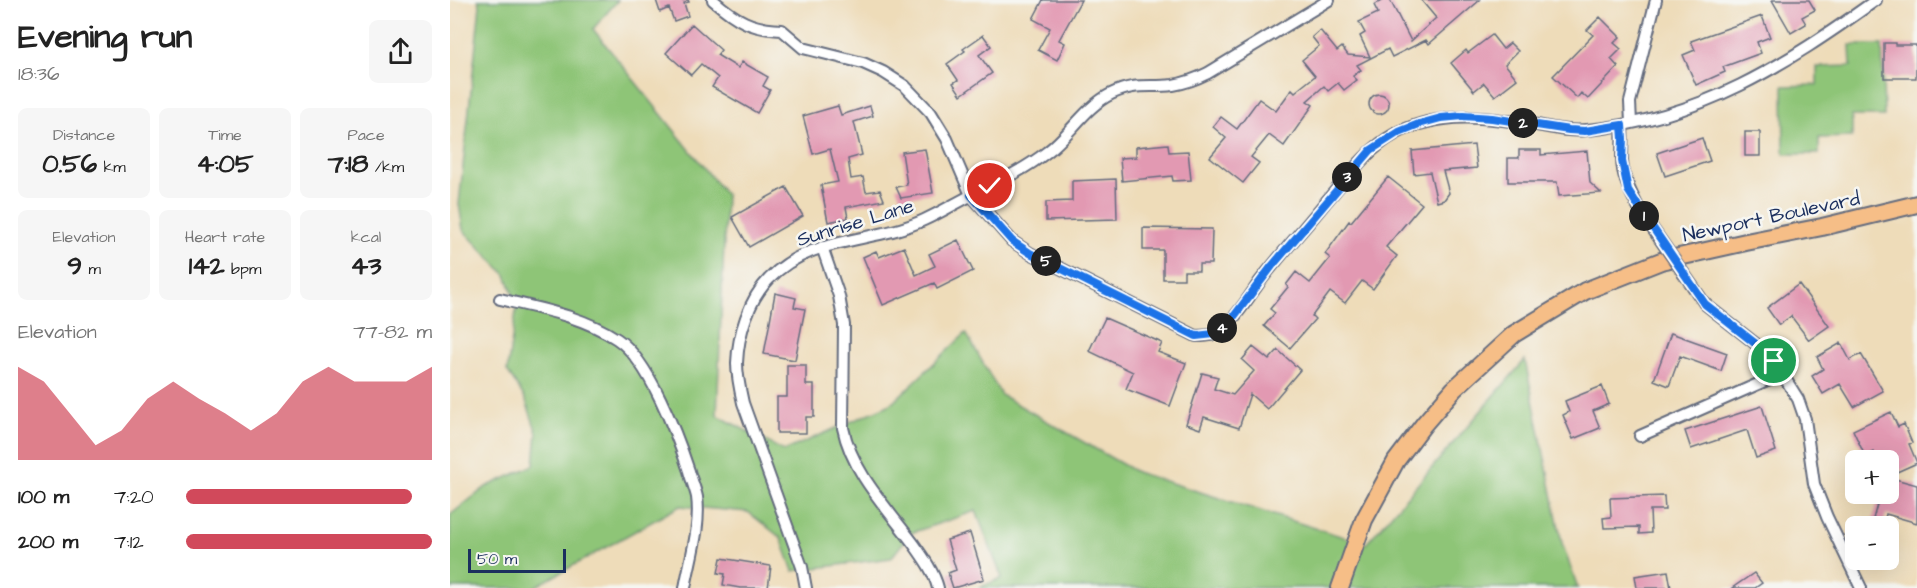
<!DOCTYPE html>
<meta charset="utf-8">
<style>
body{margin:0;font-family:"Architects Daughter",sans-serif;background:#f6f6f6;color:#222;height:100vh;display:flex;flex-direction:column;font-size:22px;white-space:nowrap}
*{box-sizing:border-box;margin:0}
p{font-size:20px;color:#767676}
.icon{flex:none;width:33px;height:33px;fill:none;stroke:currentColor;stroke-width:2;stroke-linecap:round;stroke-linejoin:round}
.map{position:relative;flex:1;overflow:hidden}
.details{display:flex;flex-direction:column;background:#fff;width:450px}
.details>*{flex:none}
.fabs{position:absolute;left:1395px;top:450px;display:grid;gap:12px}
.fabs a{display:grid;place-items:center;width:54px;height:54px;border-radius:9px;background:#fff;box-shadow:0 6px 24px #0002;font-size:30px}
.scale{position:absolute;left:18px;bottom:15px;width:98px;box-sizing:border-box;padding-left:6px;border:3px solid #1b2f5e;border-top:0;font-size:16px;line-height:21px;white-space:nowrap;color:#1b2f5e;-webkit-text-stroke:4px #f6f6f2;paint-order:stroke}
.pin{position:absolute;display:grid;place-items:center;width:51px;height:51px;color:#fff;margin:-26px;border:3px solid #fff;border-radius:50%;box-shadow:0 2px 6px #0007}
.km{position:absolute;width:30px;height:30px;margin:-15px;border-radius:50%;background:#222;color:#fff;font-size:16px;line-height:30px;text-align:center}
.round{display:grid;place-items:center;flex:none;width:63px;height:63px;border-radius:9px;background:#f6f6f6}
.summary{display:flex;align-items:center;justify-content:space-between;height:102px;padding:0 18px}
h1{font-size:33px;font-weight:700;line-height:45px}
.stats{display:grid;grid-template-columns:repeat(3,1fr);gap:9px;height:102px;padding:6px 18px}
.stats div{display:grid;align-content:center;border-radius:9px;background:#f6f6f6;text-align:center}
.stats b{font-size:26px;font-weight:700}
.stats small{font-size:16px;font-weight:400}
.stats p{font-size:16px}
.chart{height:168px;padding:12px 18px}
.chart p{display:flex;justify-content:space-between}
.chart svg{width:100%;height:108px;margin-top:6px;fill:#d1495b;opacity:.7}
ul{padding:0 18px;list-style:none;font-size:20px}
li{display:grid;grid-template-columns:96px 72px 1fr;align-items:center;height:45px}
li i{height:15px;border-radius:8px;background:#d1495b}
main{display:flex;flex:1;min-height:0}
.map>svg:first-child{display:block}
.green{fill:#8ec577;stroke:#547a6a;stroke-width:1.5}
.building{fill:#e299b2}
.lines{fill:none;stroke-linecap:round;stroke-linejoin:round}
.minor-casing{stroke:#656c7e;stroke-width:14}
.primary-casing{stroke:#656c7e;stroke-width:20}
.minor{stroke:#fff;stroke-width:10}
.primary{stroke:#f6be87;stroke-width:16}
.minor-bridge-casing{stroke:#656c7e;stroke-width:14;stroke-linecap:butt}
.minor-bridge{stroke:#fff;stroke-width:10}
.route-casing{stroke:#fff;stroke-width:12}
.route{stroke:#1a73e8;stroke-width:8}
.labels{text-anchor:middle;stroke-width:5;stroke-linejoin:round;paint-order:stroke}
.street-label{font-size:20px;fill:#1b2f5e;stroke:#f6f6f2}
</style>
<main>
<section class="details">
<div class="summary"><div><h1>Evening run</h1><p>18:36</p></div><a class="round"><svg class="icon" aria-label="share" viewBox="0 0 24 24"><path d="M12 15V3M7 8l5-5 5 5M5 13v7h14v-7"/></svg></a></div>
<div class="stats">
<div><p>Distance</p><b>0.56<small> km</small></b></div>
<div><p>Time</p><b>4:05</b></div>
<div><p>Pace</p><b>7:18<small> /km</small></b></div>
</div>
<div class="stats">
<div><p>Elevation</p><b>9<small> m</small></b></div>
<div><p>Heart rate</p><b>142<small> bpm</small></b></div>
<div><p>kcal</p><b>43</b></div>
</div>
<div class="chart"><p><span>Elevation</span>77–82 m</p>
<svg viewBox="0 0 160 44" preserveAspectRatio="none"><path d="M0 44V6L10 12L20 25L30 38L40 32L50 19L60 12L70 19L80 25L90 32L100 25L110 12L120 6L130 12L140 12L150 12L160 6V44z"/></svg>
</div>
<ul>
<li><b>100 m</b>7:20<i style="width:92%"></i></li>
<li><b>200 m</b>7:12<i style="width:100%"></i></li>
</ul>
</section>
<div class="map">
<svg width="1467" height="588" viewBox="0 0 1467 588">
<rect width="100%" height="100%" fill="#f6f6f2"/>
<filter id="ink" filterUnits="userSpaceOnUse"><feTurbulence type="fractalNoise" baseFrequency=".0167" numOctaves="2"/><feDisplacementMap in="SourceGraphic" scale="12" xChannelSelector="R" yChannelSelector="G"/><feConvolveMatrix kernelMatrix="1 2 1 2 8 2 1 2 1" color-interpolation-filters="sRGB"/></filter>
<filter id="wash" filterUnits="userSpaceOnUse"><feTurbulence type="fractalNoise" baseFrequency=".008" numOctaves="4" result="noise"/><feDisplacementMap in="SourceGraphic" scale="24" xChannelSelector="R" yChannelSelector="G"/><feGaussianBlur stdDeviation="1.35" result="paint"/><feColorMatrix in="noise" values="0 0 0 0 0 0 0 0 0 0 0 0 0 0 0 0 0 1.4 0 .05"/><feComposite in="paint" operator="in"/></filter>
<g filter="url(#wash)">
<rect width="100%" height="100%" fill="#eedcb9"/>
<!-- green -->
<path class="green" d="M 28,0 L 168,0 L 143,29 L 276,195 L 267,415 L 334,451 L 441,404 L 516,333 L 551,395 L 686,472 L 916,544 L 1075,360 L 1112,543 L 1128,588 L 528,588 L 552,578 L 526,511 L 461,533 L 441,558 L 343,571 L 331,538 L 298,512 L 230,506 L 83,588 L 0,588 L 0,515 L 36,487 L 84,465 L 87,433 L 75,398 L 57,371 L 67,305 L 56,275 L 13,230 L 9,204 L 30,5 Z
M 1400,45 L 1432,45 L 1434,116 L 1402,116 L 1402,137 L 1369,138 L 1369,154 L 1334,154 L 1333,86 L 1367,85 L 1367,67 L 1401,66 Z"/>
<g id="blocks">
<!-- building -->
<path class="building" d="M 206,0 L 238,0 L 239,2 L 234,3 L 238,16 L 224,21 L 219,8 L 210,12 Z
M 593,0 L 631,0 L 609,40 L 615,43 L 607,60 L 588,50 L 600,28 L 583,19 Z
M 933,0 L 940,0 L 961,41 L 986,18 L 971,0 L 1030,0 L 979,44 L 976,40 L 942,57 L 938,49 L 907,65 L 911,70 L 903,76 L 907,80 L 894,90 L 888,83 L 878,91 L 874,86 L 857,101 L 863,105 L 834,146 L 819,135 L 801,157 L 809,163 L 793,183 L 760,157 L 776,138 L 763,127 L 771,117 L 787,129 L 809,99 L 826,111 L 842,89 L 845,92 L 865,76 L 852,60 L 869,46 L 862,37 L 870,30 L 887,51 L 892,47 L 898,55 L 920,57 L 910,36 L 915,33 L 909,22 L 928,13 L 924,5 Z
M 1322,0 L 1359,0 L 1365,10 L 1352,17 L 1356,24 L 1341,33 Z
M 1312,16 L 1320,37 L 1307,42 L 1311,53 L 1273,67 L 1275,72 L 1246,85 L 1233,55 L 1245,50 L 1241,41 Z
M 1150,17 L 1170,37 L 1164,43 L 1171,49 L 1161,59 L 1168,67 L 1138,99 L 1131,93 L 1127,98 L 1103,76 L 1143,35 L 1137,30 Z
M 242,24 L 271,50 L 267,55 L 288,68 L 292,62 L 318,77 L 313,86 L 320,90 L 307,113 L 262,87 L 268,78 L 251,64 L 241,75 L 216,53 Z
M 533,35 L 541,46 L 529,55 L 542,73 L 511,95 L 503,83 L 508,80 L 497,64 L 515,51 L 513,49 Z
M 1042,35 L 1053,49 L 1060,43 L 1068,51 L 1055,64 L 1067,79 L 1045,96 L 1034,83 L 1024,91 L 1001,63 L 1016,50 L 1018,53 Z
M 1434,43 L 1445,43 L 1445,45 L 1466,45 L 1466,78 L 1434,78 Z
M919 104a10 10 0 1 1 20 0a10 10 0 1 1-20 0Z
M 388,106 L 391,115 L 420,106 L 423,116 L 404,122 L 412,155 L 398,159 L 401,179 L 413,177 L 416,192 L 430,190 L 434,200 L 396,207 L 398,218 L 378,222 L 371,185 L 388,182 L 380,149 L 363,154 L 353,116 Z
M 1295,132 L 1310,132 L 1310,156 L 1295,156 Z
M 1252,138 L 1260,161 L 1215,176 L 1207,153 Z
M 718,144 L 719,152 L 738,151 L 741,180 L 723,181 L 722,176 L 672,181 L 670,158 L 686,157 L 686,147 Z
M 1024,145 L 1027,168 L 993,171 L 999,193 L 994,200 L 987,202 L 980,172 L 964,174 L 962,151 Z
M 475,149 L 483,193 L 451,198 L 446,187 L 457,185 L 452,152 Z
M 1069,150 L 1091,150 L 1091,155 L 1137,151 L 1140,183 L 1151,193 L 1109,196 L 1107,182 L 1058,182 L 1058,158 L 1069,158 Z
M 938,177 L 972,204 L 936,247 L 947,256 L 923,289 L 912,281 L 895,303 L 880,292 L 862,316 L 865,319 L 840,348 L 814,326 L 825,313 L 820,309 L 838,287 L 836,285 L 846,272 L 860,283 L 880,258 L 875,254 L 899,221 L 901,222 Z
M 666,179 L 667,219 L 596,221 L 596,202 L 622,201 L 622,181 Z
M 336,187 L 353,216 L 299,247 L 282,217 Z
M 693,228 L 762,229 L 761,264 L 749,264 L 749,271 L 734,271 L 734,279 L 713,279 L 713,250 L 693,250 Z
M 508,240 L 523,271 L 487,289 L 484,283 L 433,305 L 413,257 L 426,251 L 429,257 L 454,247 L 466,275 L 485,266 L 479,254 Z
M 1349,284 L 1379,326 L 1359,340 L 1341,316 L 1329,325 L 1317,308 Z
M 325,293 L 346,298 L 344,307 L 355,309 L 345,360 L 314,354 Z
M 655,318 L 712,343 L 708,352 L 736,363 L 720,406 L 676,389 L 683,372 L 639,351 Z
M 1221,333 L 1277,353 L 1271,371 L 1230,356 L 1219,386 L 1204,380 Z
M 1391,343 L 1400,360 L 1411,354 L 1433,391 L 1404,407 L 1390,384 L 1373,394 L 1362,376 L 1373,369 L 1367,357 Z
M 803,347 L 819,360 L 828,350 L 850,370 L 817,409 L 800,394 L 789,428 L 754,417 L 750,429 L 736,424 L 752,373 L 768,377 L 764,389 L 783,395 L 804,371 L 792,360 Z
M 337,365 L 356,365 L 356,385 L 364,385 L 364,417 L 356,417 L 356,433 L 327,433 L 327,397 L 337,397 Z
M 1152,386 L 1159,404 L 1143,411 L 1150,428 L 1123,439 L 1113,415 L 1119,412 L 1115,401 Z
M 1312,406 L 1326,451 L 1306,458 L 1297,430 L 1241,449 L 1235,431 Z
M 1441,412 L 1448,427 L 1454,424 L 1462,443 L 1459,444 L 1467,463 L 1438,476 L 1438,460 L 1427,460 L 1423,452 L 1415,456 L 1403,430 Z
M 1438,477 L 1467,485 L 1467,523 L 1436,514 L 1433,526 L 1421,526 L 1430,494 L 1438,494 Z
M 1214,496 L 1215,510 L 1200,510 L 1201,533 L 1189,534 L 1189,527 L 1154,528 L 1153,518 L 1161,517 L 1160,498 Z
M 520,533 L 534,579 L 503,588 L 498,573 L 506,570 L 497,540 Z
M 271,558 L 321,566 L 318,588 L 290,588 L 273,585 L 275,574 L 268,573 Z
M 1218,571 L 1221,588 L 1187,588 L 1185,576 Z
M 1304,573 L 1312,583 L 1305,588 L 1282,588 Z"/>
</g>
</g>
<g filter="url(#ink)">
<use href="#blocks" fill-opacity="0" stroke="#656c7e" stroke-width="1.5"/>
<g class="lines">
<!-- minor casing -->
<g class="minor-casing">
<path id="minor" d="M 263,0 C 286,20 301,29 332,30 L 353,48 L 413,63 L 433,72 L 455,86 L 481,113 L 497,139 L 521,195 L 562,241 L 580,253 L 746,336 C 751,336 758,336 764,334 C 781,327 800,295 811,280 C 831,254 854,229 875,203 C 897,178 916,150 945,134 C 991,110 1039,117 1087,125 C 1103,128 1120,132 1137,130 C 1251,119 1335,65 1426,0
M 1181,123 L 1180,102 L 1206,0
M 1172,125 C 1173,137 1172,147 1172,159 C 1172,177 1181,193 1189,209
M 372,247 L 389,296 L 394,325 L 393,428 C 402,472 437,508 463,543 C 473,557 484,572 488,588
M 50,299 C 91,309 132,316 167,339 C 199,360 227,435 239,471 C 241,479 245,488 247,497 C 251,527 240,559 235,588
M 1255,304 L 1311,348 L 1324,361 L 1348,399 L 1355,419 L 1364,484 L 1377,517 L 1411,588
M 1190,436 L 1333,373
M 356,588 L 352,567 L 293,403 C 290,390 287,376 287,363 C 288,335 299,299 319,279 C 361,235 422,244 474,220 C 490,213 506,203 522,195 C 548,182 574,170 597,152 C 620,135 635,107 661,94 C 686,82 698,88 723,85 C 736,83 746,79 758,73 L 879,0"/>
</g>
<!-- primary casing -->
<g class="primary-casing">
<path id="primary" d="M 890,588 L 914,520 L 946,461 L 974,424 L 1004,389 L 1064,334 L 1135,291 L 1211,261 L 1296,242 L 1372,227 L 1467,204"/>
</g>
<!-- minor -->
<use href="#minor" class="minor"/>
<!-- primary -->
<use href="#primary" class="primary"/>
<!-- minor-bridge casing -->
<g class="minor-bridge-casing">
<path id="minor-bridge" d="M 1189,209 L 1255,304"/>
</g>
<!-- minor-bridge -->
<use href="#minor-bridge" class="minor-bridge"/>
</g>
</g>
<g class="lines" filter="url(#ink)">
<!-- route casing -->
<g class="route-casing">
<path id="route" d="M 540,186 L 521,195 L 562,241 L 580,253 L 746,336 L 764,334 L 779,323 L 822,266 L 921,150 L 949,132 L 969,124 L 991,118 L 1013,116 L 1042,118 L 1119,130 L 1135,131 L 1172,125 L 1173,139 L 1172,161 L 1178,190 L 1190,209 L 1255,304 L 1311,348 L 1324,361"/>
</g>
<!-- route -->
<use href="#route" class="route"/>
</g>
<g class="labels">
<!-- street labels -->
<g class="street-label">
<text transform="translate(1321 216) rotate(-12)" y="7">Newport Boulevard</text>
<text transform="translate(405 222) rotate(-17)" y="7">Sunrise Lane</text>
</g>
</g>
</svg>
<div class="fabs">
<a>+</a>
<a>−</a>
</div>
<div class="scale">50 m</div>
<div class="pin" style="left:1324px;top:361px;background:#1e9e55"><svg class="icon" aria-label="arrive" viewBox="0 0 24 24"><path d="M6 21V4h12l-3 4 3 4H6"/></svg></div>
<div class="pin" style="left:540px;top:186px;background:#d93025"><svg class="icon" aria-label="check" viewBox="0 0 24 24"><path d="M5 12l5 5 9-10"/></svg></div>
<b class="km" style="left:1194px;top:216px">1</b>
<b class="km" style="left:1073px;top:123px">2</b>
<b class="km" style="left:897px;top:177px">3</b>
<b class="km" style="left:772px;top:328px">4</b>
<b class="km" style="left:596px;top:261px">5</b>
</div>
</main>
